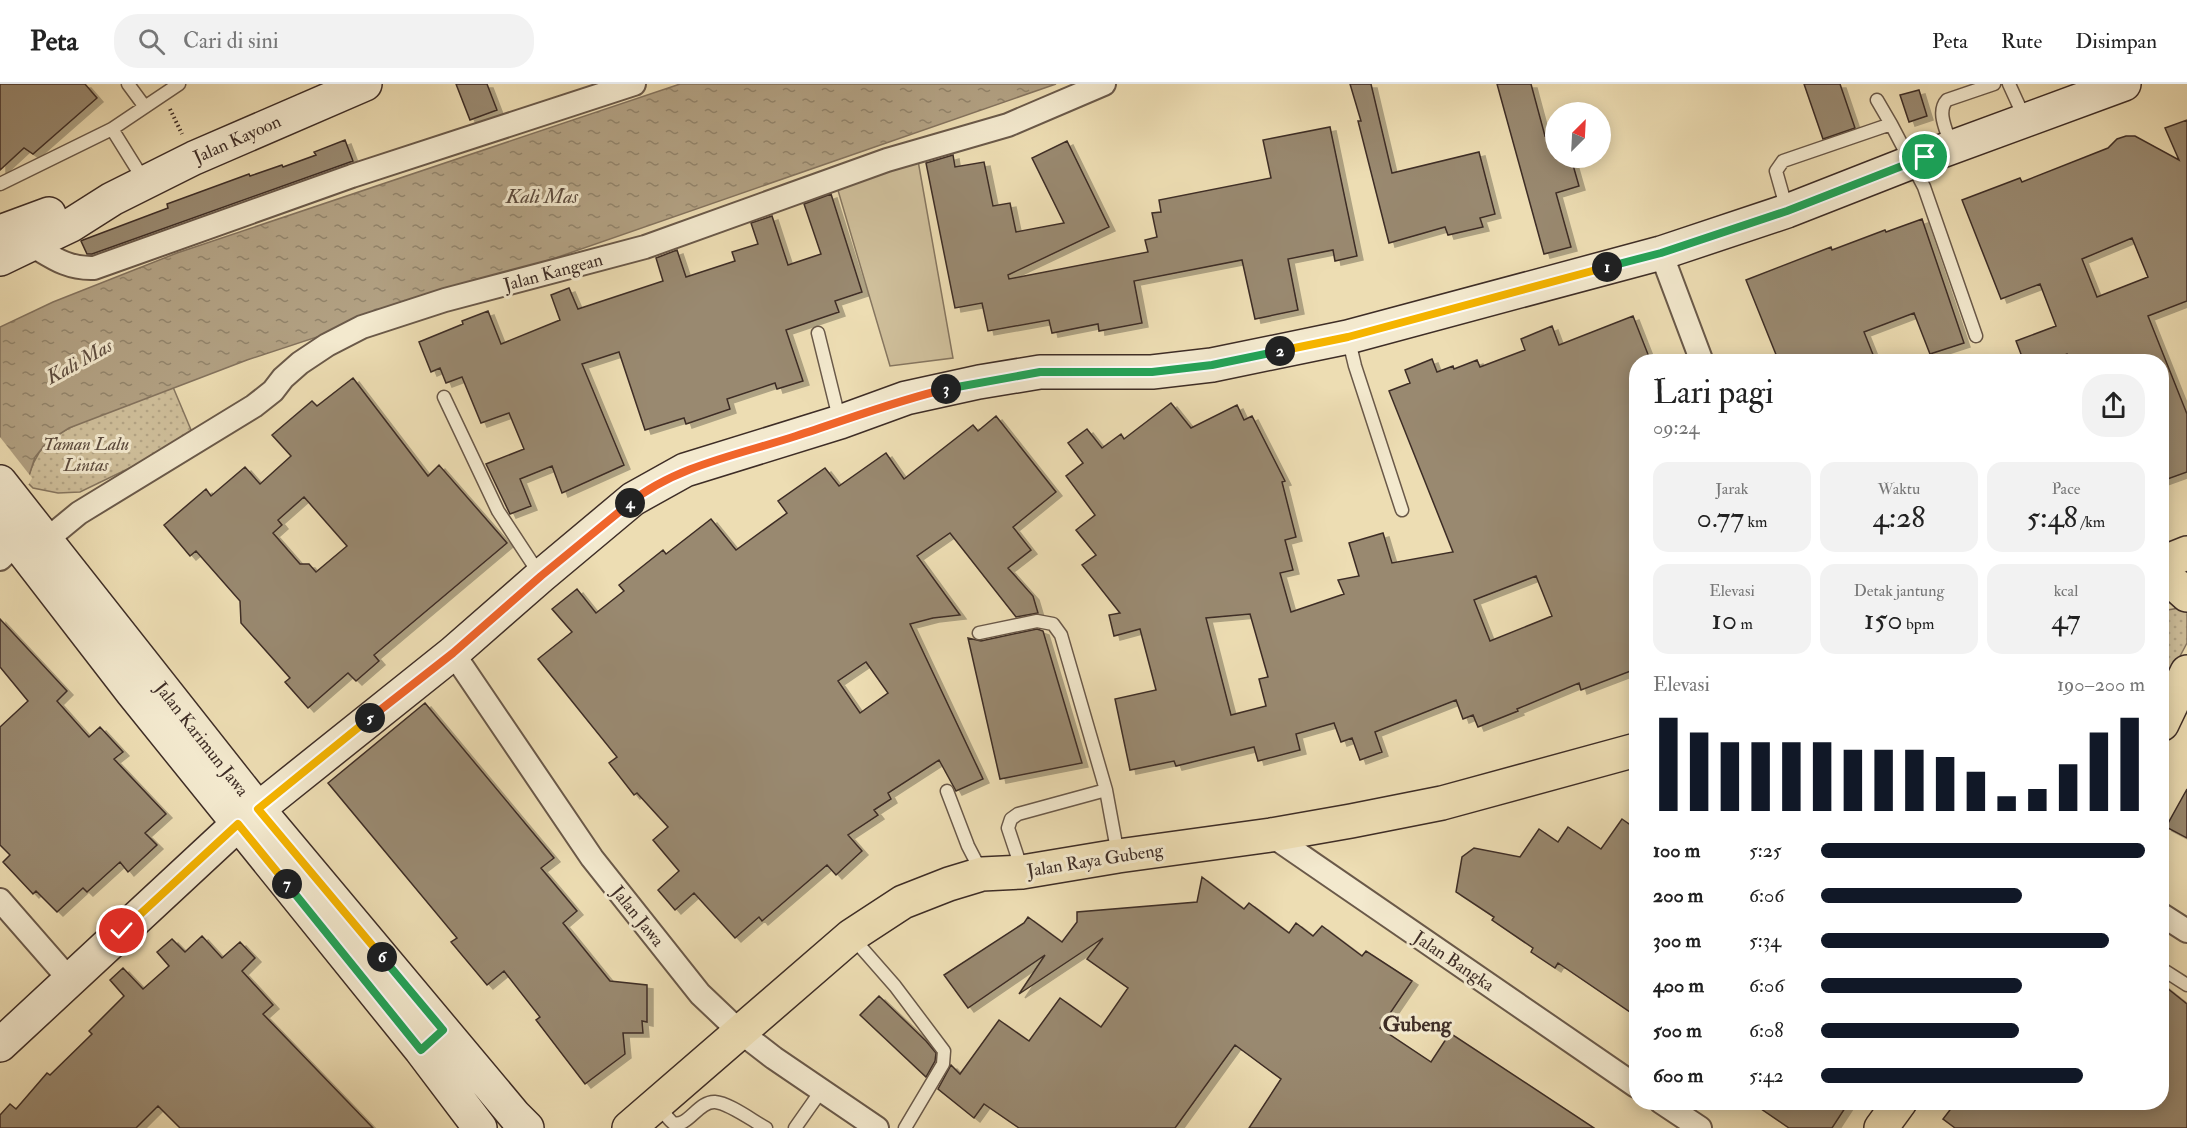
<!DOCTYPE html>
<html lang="id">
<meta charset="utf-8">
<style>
body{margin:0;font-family:"IM FELL Double Pica",serif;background:#f2f2f2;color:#222;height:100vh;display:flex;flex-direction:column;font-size:22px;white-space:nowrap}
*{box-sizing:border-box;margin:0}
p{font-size:20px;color:#767676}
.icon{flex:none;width:33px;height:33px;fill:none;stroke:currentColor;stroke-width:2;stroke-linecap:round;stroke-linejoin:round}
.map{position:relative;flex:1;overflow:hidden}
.panel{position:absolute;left:1629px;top:270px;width:540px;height:756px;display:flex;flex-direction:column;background:#fff;border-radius:24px;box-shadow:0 3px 15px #0003}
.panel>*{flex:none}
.needle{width:39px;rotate:24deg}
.controls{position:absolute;left:1545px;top:18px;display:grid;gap:12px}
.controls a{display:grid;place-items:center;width:66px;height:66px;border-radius:50%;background:#fff;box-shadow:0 3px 15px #0003;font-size:30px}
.pin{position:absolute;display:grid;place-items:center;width:51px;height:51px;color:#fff;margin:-26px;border:3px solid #fff;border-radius:50%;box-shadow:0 2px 6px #0007}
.km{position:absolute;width:30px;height:30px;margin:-15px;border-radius:50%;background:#222;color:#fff;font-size:16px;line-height:30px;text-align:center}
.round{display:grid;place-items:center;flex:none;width:63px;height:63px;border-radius:24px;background:#f2f2f2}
.summary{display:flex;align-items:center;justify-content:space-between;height:102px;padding:0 24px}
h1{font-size:33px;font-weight:600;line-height:45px}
.stats{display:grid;grid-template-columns:repeat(3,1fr);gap:9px;height:102px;padding:6px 24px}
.stats div{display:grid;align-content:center;border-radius:15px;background:#f2f2f2;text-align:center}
.stats b{font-size:30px;font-weight:600}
.stats small{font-size:16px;font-weight:400}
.stats p{font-size:16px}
.chart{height:168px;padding:12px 24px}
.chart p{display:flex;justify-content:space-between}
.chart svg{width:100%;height:108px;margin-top:6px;stroke:#111827;stroke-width:6}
ul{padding:0 24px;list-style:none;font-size:20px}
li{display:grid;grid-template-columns:96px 72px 1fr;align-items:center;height:45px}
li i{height:15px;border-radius:8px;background:#111827}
header{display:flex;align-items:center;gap:36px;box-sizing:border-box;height:84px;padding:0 30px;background:#fff;border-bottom:2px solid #e0e0e0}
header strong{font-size:28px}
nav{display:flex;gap:33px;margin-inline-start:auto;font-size:21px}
.search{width:420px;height:54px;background:#f2f2f2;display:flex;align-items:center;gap:15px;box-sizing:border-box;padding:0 21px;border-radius:24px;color:#767676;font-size:22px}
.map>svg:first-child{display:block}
.green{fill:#cfbf9b;stroke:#867660;stroke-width:1.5}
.park{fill:url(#park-dots);stroke:#867660;stroke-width:1.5}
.water{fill:url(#water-ripples);stroke:#84735e;stroke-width:1.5}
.pier{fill:#edddb3}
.building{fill:#99896f;stroke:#3e2d26;stroke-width:1.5;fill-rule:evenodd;filter:url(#shadow)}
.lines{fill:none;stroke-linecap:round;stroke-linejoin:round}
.lane-casing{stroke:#6a5949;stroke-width:15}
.street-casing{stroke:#6a5949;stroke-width:26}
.secondary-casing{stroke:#3e2d26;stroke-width:36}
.highway-casing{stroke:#3e2d26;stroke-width:36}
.path{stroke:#3e2d26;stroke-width:4;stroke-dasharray:1.5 3;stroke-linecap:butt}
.lane{stroke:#f3e9ce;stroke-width:12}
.street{stroke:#f3e9ce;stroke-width:22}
.secondary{stroke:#f3e9ce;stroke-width:33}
.highway{stroke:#edddb3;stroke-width:33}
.split-1-casing{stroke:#fff;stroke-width:12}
.split-2-casing{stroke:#fff;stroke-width:12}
.split-3-casing{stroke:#fff;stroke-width:12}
.split-4-casing{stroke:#fff;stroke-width:12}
.split-5-casing{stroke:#fff;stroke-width:12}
.split-6-casing{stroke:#fff;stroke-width:12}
.split-7-casing{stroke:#fff;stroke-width:12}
.split-8-casing{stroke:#fff;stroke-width:12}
.split-1{stroke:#22a559;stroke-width:8}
.split-2{stroke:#f5b400;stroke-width:8}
.split-3{stroke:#22a559;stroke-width:8}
.split-4{stroke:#f0652b;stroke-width:8}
.split-5{stroke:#f0652b;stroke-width:8}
.split-6{stroke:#f5b400;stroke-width:8}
.split-7{stroke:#22a559;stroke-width:8}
.split-8{stroke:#f5b400;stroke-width:8}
.labels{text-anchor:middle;stroke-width:6;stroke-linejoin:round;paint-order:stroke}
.street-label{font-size:18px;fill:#3e2d26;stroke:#f3e9ce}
.park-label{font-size:18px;font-style:italic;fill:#5b4a3d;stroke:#f3e9ce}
.water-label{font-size:20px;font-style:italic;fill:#5b4a3d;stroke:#f3e9ce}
.quarter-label{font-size:21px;font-weight:bold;fill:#3e2d26;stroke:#f3e9ce}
</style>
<header>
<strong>Peta</strong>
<div class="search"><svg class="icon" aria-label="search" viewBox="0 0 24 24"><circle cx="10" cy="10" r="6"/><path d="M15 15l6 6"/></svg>Cari di sini</div>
<nav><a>Peta</a><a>Rute</a><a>Disimpan</a></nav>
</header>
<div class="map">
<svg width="2187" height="1044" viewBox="0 0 2187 1044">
<defs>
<pattern id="park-dots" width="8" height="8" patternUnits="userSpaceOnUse" patternTransform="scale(1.5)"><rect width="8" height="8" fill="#cfbf9b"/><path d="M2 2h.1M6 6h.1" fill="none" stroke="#b3a485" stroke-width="1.8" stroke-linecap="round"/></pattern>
<pattern id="water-ripples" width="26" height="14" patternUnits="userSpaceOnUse" patternTransform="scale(1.5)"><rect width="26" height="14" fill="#b2a183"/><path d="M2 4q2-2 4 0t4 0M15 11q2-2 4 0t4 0" fill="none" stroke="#92846b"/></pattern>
<filter id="shadow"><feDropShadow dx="6" dy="4" stdDeviation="0" flood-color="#0004"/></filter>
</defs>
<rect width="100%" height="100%" fill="#edddb3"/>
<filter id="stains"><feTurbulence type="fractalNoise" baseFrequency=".00333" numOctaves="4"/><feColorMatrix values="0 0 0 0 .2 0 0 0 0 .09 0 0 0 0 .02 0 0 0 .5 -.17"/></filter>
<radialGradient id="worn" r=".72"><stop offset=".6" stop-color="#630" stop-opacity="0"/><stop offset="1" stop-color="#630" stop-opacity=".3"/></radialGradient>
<!-- green -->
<path class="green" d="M 917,71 L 953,274 L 890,282 L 837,103 Z"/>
<!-- park -->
<path class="park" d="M 173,303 L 194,353 L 80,408 L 58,409 L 33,404 L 27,398 C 31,384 35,372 45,361 C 63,340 143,314 173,303 Z
M 2179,524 L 2187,527 L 2187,559 L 2162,606 L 2162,527 Z"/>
<!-- water -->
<path class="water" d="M 680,0 L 1056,0 L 538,180 L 247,276 L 69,344 L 47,358 L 35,373 L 27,398 L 0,421 L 0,243 L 53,218 L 177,169 Z"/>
<!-- pier -->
<path class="pier" d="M 0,353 L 32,394 L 29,400 L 0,424 Z"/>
<!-- building -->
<path class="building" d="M 0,0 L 85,0 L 97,14 L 33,70 L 24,64 L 0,86 Z
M 456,0 L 487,0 L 497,26 L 470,36 Z
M 1350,0 L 1371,0 L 1392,89 L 1479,68 L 1495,130 L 1480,134 L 1483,143 L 1448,151 L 1445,143 L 1389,159 L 1358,37 L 1361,37 Z
M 1497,0 L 1531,0 L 1545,52 L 1556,49 L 1556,74 L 1571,74 L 1579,102 L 1556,109 L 1571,163 L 1544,170 Z
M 1804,0 L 1840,0 L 1855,44 L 1823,55 Z
M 1919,6 L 1927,32 L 1909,38 L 1900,11 Z
M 2187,36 L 2187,217 L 2148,232 L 2187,330 L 2187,388 L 2162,397 L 2162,278 L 2070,278 L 2067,270 L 2049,278 L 2024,278 L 2016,257 L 2056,242 L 2040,200 L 2001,215 L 1962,116 L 2020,94 L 2022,98 L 2108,64 L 2117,55 L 2126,52 L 2135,52 L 2179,76 L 2165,44 ZM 2132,154 L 2148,193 L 2097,213 L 2082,175 Z
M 1330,43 L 1357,172 L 1335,177 L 1333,166 L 1288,175 L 1298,226 L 1255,235 L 1242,176 L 1134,197 L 1142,239 L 1099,247 L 1098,240 L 1052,249 L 1049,236 L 988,247 L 982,219 L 955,224 L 926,79 L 953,71 L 955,83 L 984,78 L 993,122 L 1010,119 L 1016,148 L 1064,139 L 1032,74 L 1067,57 L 1109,143 L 1008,191 L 1009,195 L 1148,168 L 1145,156 L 1157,153 L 1152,129 L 1161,128 L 1159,116 L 1271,94 L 1263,56 Z
M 345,56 L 353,77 L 92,170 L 87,170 L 81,157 L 83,156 L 168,124 L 167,120 L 249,90 L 250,92 L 282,81 L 283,83 L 316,71 L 314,68 Z
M 831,110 L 862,208 L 835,217 L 839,228 L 786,246 L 803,297 L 777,305 L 775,299 L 727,315 L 730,325 L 686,340 L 684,334 L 645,346 L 619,268 L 582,280 L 624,381 L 562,409 L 552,382 L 520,395 L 531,422 L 510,430 L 486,380 L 524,365 L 509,329 L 481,339 L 462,293 L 446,299 L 440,284 L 431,288 L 419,258 L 463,240 L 462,237 L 488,227 L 501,260 L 560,236 L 551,211 L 569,204 L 578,225 L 663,197 L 656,174 L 677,166 L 686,193 L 735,177 L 732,168 L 758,160 L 751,139 L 772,132 L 788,181 L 821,170 L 804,120 Z
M 1922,135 L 1964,259 L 1930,270 L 1914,229 L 1864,248 L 1876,278 L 1779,278 L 1746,196 L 1831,163 L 1832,166 L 1885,146 L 1886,148 Z
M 1633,232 L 1651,278 L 1636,278 L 1636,585 L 1581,606 L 1579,599 L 1517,625 L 1518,627 L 1478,643 L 1473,631 L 1463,635 L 1456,616 L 1375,648 L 1382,668 L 1360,676 L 1352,654 L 1341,658 L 1334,639 L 1296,650 L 1300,666 L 1258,677 L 1254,663 L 1176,682 L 1174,677 L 1130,686 L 1115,615 L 1156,606 L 1140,545 L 1114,552 L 1109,531 L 1120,529 L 1082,481 L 1096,471 L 1076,446 L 1095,431 L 1066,392 L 1083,379 L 1068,359 L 1087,345 L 1102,364 L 1121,350 L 1124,355 L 1171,319 L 1191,344 L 1237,321 L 1244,336 L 1252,332 L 1285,397 L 1282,398 L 1296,453 L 1285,456 L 1293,486 L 1280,489 L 1291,528 L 1344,510 L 1338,496 L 1359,492 L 1349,459 L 1383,449 L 1392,479 L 1453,468 L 1389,307 L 1410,299 L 1405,286 L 1432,275 L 1437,288 L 1453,282 L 1454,285 L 1477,276 L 1480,283 L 1525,266 L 1521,255 L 1552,242 L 1559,261 ZM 1536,492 L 1552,532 L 1490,557 L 1474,516 ZM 1250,530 L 1268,593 L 1259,595 L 1266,622 L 1231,631 L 1206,534 Z
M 353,294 L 428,392 L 439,381 L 507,459 L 374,571 L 379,577 L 356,597 L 348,589 L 308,624 L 285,598 L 290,594 L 241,539 L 240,517 L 196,467 L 190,472 L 164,441 L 206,405 L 211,412 L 245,383 L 260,400 L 291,372 L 272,351 L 312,317 L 317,322 ZM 304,413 L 347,462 L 316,488 L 309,480 L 300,480 L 273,449 L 282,441 L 278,436 Z
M 996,332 L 1056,408 L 1013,443 L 1031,466 L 1008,484 L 1033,512 L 1038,529 L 1016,533 L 950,449 L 917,472 L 960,531 L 933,534 L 910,540 L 983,695 L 956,707 L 939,676 L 888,709 L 891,715 L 874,726 L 878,731 L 848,751 L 862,767 L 836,791 L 827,781 L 762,837 L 759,833 L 735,854 L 694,809 L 675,826 L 658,806 L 679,787 L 653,756 L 668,743 L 637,709 L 634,711 L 609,679 L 617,673 L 538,575 L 572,548 L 552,525 L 577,505 L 596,529 L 624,507 L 619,501 L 663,466 L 666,470 L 711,435 L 736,466 L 787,429 L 778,417 L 825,384 L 839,402 L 886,369 L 904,395 L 973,341 L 978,347 ZM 866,578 L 888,609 L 860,629 L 838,597 Z
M 0,535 L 67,607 L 57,617 L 89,653 L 100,643 L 123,668 L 114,675 L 166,730 L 145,749 L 157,761 L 128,788 L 120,778 L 87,808 L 83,804 L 57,828 L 36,807 L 33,810 L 3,778 L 10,771 L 0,761 L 0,643 L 28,617 L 0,583 Z
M 1037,545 L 1043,547 L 1082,679 L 1000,695 L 968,554 L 981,557 Z
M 425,619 L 554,774 L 541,784 L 577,827 L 563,839 L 610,897 L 647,901 L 647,938 L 642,937 L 643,949 L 623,949 L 625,970 L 585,1000 L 536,936 L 540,933 L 504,887 L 487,901 L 451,858 L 457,854 L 328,699 Z
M 2187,705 L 2187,754 L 2166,743 Z
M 1622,735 L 1636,745 L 1636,932 L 1558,879 L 1555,884 L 1531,868 L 1533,864 L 1492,836 L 1494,833 L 1456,808 L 1462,773 L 1474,764 L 1520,773 L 1539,745 L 1558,758 L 1568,743 L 1601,765 Z
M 1202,793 L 1244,825 L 1249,819 L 1289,849 L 1296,839 L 1313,852 L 1322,842 L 1362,872 L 1366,867 L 1412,897 L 1380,944 L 1431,978 L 1450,949 L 1594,1044 L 1249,1044 L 1281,995 L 1235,961 L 1175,1044 L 1019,1044 L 984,1020 L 974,1034 L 938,1005 L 951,981 L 960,990 L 999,936 L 1029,957 L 1060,914 L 1101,943 L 1128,904 L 1087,875 L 1103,854 L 1019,910 L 1045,871 L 968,924 L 944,891 L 1024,839 L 1028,833 L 1062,858 L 1077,838 L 1077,828 L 1197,818 Z
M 202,852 L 222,874 L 240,858 L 255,874 L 242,887 L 273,921 L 263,930 L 373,1044 L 180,1044 L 158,1022 L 136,1044 L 0,1044 L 0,1031 L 10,1020 L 16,1025 L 47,989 L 50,991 L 92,950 L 89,947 L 124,912 L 110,896 L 123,884 L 143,905 L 169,882 L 157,868 L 172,855 L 185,868 Z
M 2162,900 L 2187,920 L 2187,1044 L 1955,1044 L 1943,1035 L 1956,1018 L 2162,1018 Z
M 879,912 L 926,957 L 936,969 L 935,977 L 926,993 L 860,931 Z
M 1751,1018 L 1849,1018 L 1832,1044 L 1789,1044 Z"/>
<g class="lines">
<!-- lane casing -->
<g class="lane-casing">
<path id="lane" d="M 128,0 L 145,23
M 2009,0 L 2025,35
M 1877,16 L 1891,40
M 112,45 L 145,98
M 1951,61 C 1947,47 1936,28 1947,16 L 1994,0
M 0,100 L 112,45 L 179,0
M 1787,126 L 1776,87 L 1783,77 L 1891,40 L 1924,103 L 1976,252
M 818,249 L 840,338
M 1348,253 L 1355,282 L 1402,426
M 444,313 L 498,427 L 540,491
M 979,549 L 1037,537 L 1053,540 L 1061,551 L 1106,706
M 947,707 L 968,762 L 982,789
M 1022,786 L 1008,744 L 1011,735 L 1018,730 L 1106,706 L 1118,771
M 852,853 L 895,902 L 944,967 L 943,980 L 905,1044
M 2162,885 L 2187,901
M 658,1021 C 663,1027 667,1034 673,1039 C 688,1044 698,1017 715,1018 C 729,1019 753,1037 766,1044
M 795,1044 L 821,1007"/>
</g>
<!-- street casing -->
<g class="street-casing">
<path id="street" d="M 30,160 C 52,173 67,185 94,184 L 352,92 L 634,0
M 1661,169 L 1702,278
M 45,457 L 79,429 L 254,322 L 273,307 L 283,294 L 300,279 L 327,261 L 362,243 L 445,216 L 645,163 L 887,76 L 1008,41 L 1104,0
M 0,475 L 17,459
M 453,569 L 592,774 L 700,910 L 739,947 L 774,974 L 877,1044
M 1271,751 L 1636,1002
M 0,816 L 69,895
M 2162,831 L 2187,847
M 1661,1018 L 1700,1044"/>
</g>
<!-- secondary casing -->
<g class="secondary-casing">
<path id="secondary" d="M 0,148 L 49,130
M 0,175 L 71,141 L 112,115 L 194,74 L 365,0
M 0,398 L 258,725 L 515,1032 L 527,1044
M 0,437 L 132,608 L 421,966 L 480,1044
M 258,725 L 453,569 L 541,492 L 633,415 L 685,386 L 840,338 L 906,314 L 979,298 L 1040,288 L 1152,288 L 1212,281 L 1348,253 L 1661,169 L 1787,127 L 1912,78 L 2124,0
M 0,961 L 238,740"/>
</g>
<!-- highway casing -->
<g class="highway-casing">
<path id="highway" d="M 2162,479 L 2187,469
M 2162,494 L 2177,502 L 2187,511
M 2162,640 L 2187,588
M 629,1044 L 851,852 L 903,818 L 949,800 L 982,790 L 1022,788 L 1118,772 L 1271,751 L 1351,737 L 1442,719 L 1636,666
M 1881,1044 L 1900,1018"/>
</g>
<!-- path -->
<path class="path" d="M 170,25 L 182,50"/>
<!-- lane -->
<use href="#lane" class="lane"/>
<!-- street -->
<use href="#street" class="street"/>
<!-- secondary -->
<use href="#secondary" class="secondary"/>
<!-- highway -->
<use href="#highway" class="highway"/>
</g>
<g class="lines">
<!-- split-1 casing -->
<g class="split-1-casing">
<path id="split-1" d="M 1607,183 L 1661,169 L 1787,127 L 1925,73"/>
</g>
<!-- split-2 casing -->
<g class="split-2-casing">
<path id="split-2" d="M 1280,267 L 1348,253 L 1607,183"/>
</g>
<!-- split-3 casing -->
<g class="split-3-casing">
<path id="split-3" d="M 946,305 L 1040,288 L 1152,288 L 1212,281 L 1280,267"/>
</g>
<!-- split-4 casing -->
<g class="split-4-casing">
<path id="split-4" d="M 630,419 C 675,382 741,370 796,352 C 846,336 895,317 946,305"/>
</g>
<!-- split-5 casing -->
<g class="split-5-casing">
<path id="split-5" d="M 370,634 L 453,569 L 541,492 L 630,419"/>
</g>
<!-- split-6 casing -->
<g class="split-6-casing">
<path id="split-6" d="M 370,634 L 258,725 L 382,873"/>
</g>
<!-- split-7 casing -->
<g class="split-7-casing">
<path id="split-7" d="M 287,800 L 421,966 L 443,946 L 382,873"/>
</g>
<!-- split-8 casing -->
<g class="split-8-casing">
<path id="split-8" d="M 122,847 L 238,740 L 287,800"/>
</g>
<!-- split-1 -->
<use href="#split-1" class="split-1"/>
<!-- split-2 -->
<use href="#split-2" class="split-2"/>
<!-- split-3 -->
<use href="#split-3" class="split-3"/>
<!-- split-4 -->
<use href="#split-4" class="split-4"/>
<!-- split-5 -->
<use href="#split-5" class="split-5"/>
<!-- split-6 -->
<use href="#split-6" class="split-6"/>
<!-- split-7 -->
<use href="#split-7" class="split-7"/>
<!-- split-8 -->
<use href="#split-8" class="split-8"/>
</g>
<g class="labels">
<!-- street labels -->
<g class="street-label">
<text transform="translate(237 55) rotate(-24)" y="6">Jalan Kayoon</text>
<text transform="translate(553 188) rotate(-15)" y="6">Jalan Kangean</text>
<text transform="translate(202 655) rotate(52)" y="6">Jalan Karimun Jawa</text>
<text transform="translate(1095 776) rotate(-9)" y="6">Jalan Raya Gubeng</text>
<text transform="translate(638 832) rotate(51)" y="6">Jalan Jawa</text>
<text transform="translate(1454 877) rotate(34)" y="6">Jalan Bangka</text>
</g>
<!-- park labels -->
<g class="park-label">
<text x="86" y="366">Taman Lalu<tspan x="86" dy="21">Lintas</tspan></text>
</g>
<!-- water labels -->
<g class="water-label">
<text x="542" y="119">Kali Mas</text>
<text transform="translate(79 277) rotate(-29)" y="7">Kali Mas</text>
</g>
<!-- quarter labels -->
<g class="quarter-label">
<text x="1417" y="947">Gubeng</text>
</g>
</g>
<rect width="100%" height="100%" filter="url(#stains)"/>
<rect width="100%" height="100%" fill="url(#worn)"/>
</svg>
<div class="controls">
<a><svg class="needle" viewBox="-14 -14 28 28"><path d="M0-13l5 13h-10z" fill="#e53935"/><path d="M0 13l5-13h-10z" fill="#767676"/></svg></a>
</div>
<div class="pin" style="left:1925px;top:73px;background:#1e9e55"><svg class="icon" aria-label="arrive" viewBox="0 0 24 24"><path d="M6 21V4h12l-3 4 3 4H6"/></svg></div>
<div class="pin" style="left:122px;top:847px;background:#d93025"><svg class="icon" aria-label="check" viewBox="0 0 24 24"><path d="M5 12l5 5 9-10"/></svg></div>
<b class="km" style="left:1607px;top:183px">1</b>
<b class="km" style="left:1280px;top:267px">2</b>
<b class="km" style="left:946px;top:305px">3</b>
<b class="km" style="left:630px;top:419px">4</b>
<b class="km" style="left:370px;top:634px">5</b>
<b class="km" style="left:382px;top:873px">6</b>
<b class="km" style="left:287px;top:800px">7</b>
<section class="panel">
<div class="summary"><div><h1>Lari pagi</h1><p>09:24</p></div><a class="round"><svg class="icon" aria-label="share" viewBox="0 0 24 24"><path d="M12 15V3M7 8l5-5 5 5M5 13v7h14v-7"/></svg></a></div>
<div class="stats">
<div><p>Jarak</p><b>0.77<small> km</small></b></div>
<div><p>Waktu</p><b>4:28</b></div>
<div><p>Pace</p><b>5:48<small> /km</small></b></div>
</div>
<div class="stats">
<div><p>Elevasi</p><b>10<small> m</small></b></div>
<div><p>Detak jantung</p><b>150<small> bpm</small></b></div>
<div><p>kcal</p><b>47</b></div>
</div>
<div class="chart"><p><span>Elevasi</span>190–200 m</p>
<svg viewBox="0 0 160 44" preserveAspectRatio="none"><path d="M5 44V6M15 44V12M25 44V16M35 44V16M45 44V16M55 44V16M65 44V19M75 44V19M85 44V19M95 44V22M105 44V28M115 44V38M125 44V35M135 44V25M145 44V12M155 44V6"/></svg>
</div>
<ul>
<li><b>100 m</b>5:25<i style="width:100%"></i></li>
<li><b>200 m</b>6:06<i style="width:62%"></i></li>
<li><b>300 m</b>5:34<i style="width:89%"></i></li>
<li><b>400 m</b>6:06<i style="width:62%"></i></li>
<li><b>500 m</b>6:08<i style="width:61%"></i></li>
<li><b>600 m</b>5:42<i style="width:81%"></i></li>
</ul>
</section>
</div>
